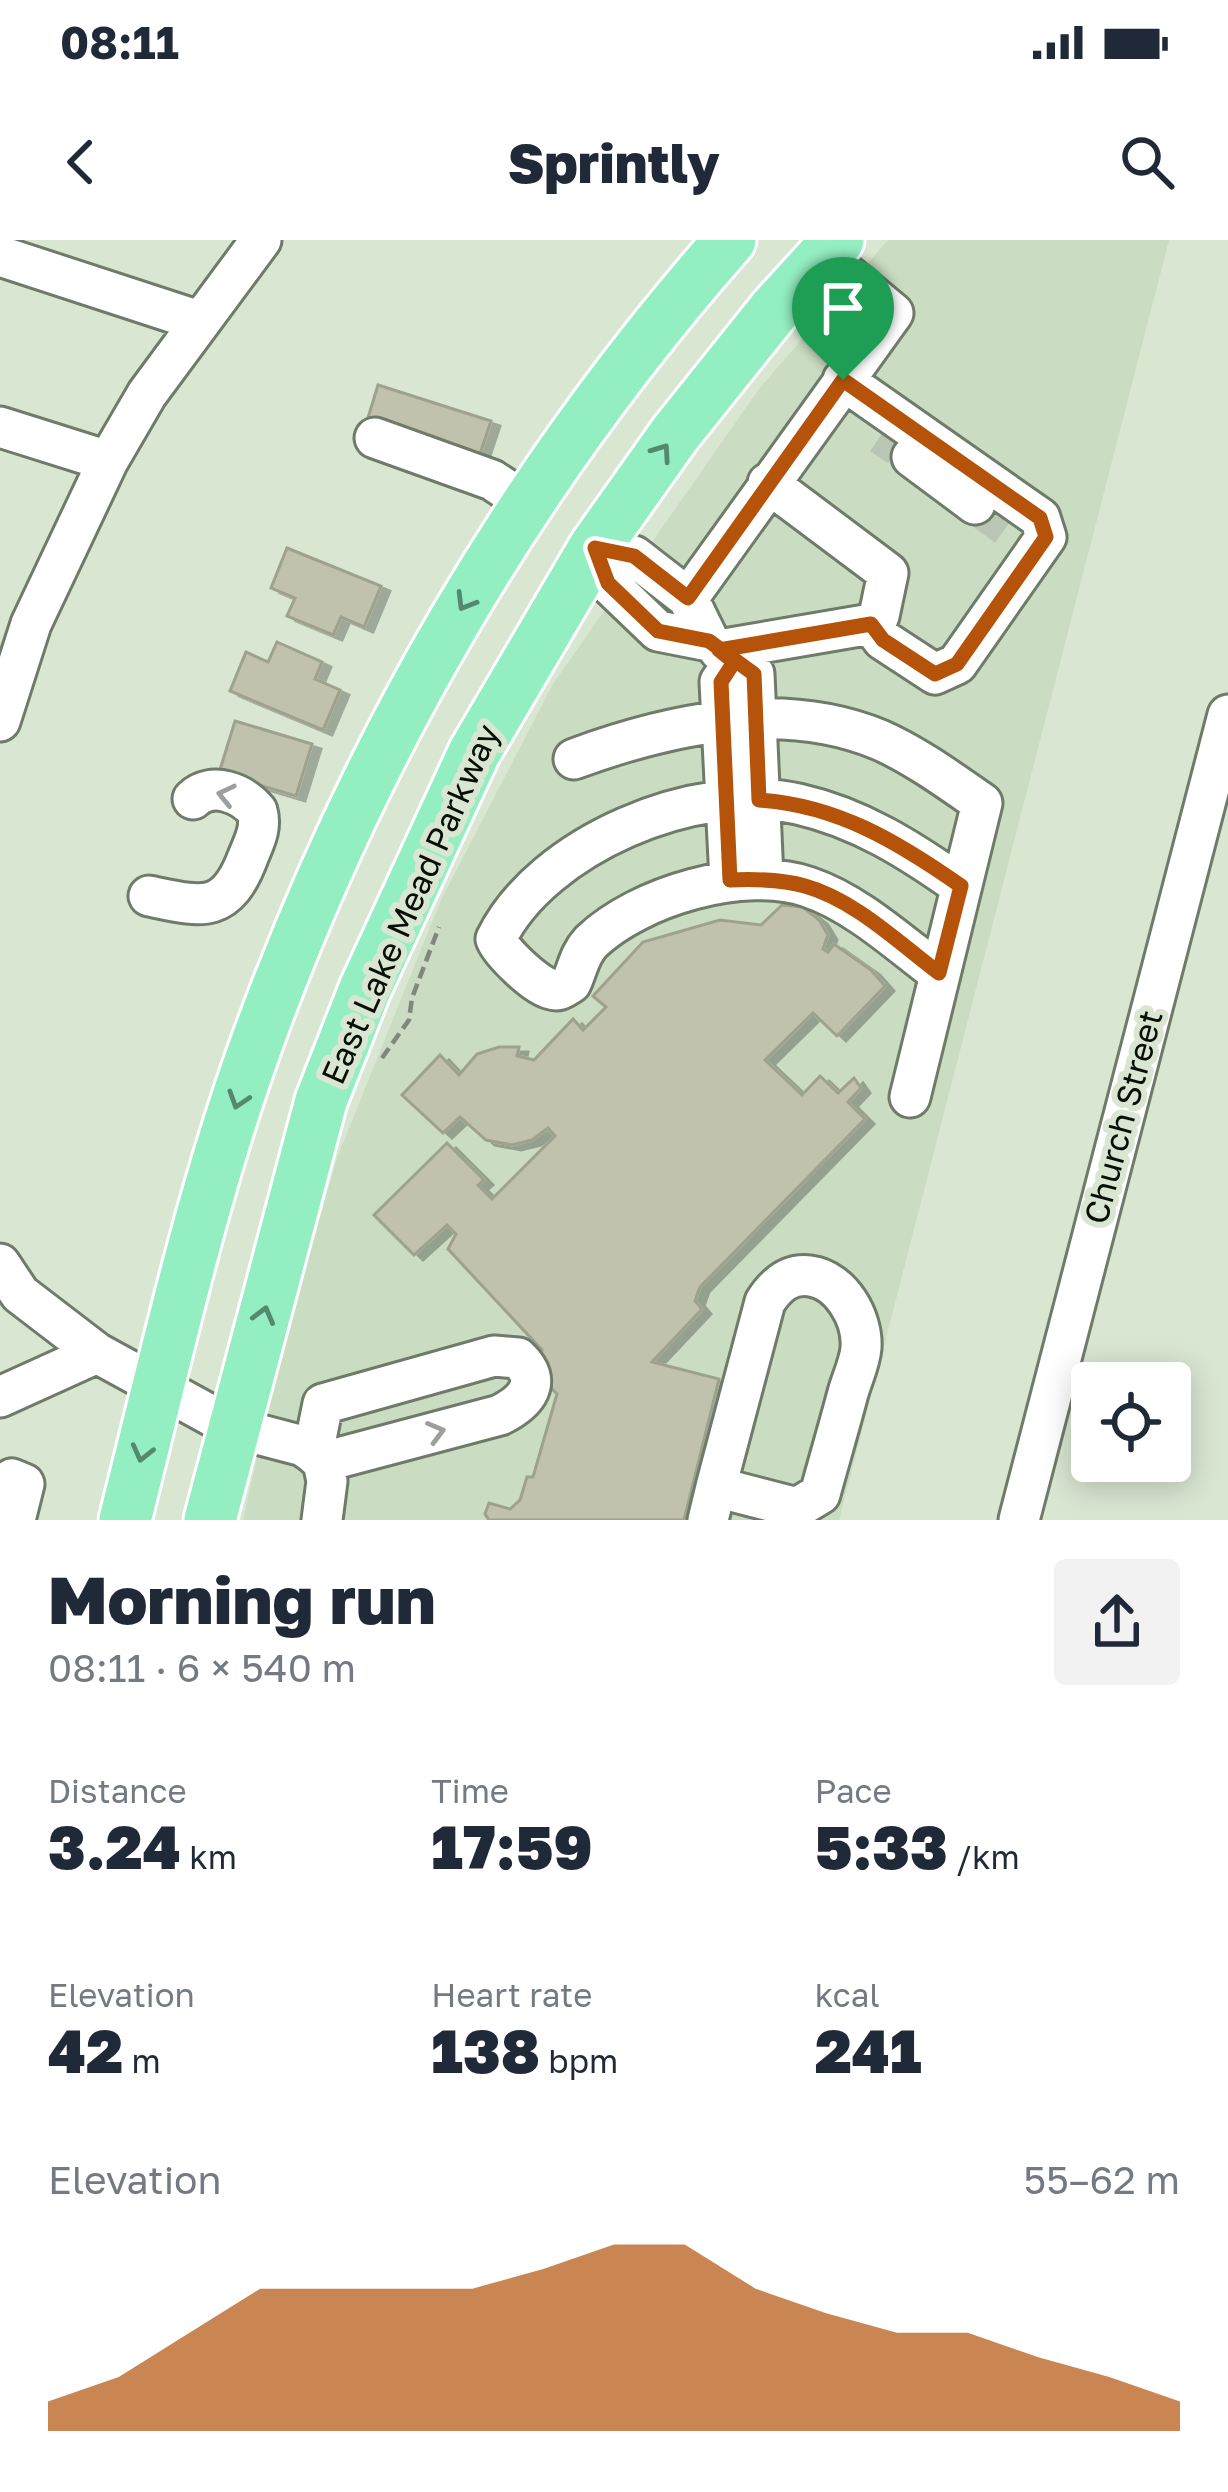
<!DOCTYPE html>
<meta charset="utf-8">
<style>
body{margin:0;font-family:"Golos Text",sans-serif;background:#f2f2f3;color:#1f2937;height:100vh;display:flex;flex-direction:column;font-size:45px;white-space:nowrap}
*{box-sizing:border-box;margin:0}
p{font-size:39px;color:#747a83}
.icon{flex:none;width:66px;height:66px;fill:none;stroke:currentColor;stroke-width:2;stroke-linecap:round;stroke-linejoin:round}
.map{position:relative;height:1280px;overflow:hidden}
.panel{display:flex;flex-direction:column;background:#fff;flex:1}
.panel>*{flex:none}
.fabs{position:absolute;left:1071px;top:1122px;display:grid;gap:24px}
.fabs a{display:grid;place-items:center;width:120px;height:120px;border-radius:12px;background:#fff;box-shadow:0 6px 30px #0003;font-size:60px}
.pin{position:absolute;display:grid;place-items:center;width:102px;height:102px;color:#fff;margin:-123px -51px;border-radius:50% 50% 50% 0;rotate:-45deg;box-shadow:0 0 12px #0007}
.pin .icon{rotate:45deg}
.round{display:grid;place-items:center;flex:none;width:126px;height:126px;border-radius:12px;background:#f2f2f3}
.head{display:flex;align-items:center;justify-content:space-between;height:204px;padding:0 48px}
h1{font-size:66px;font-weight:800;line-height:90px}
.stats{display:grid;grid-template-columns:repeat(3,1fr);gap:18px;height:204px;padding:12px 48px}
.stats div{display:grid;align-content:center}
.stats b{font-size:60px;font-weight:800}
.stats small{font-size:33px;font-weight:400}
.stats p{font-size:33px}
.chart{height:336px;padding:24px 48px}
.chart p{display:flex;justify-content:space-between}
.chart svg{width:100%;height:216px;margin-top:12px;fill:#b45309;opacity:.7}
.status{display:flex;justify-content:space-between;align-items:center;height:84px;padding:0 60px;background:#fff;direction:ltr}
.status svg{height:33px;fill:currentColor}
header{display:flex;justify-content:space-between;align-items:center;height:156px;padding:0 48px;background:#fff;font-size:54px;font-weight:800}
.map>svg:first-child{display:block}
.built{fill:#cadcc2}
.building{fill:#c0c2ad;stroke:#9ea18c;stroke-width:3;filter:url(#shadow)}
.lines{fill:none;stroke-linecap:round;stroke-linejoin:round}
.minor-tunnel{stroke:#bac6b4;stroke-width:39;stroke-dasharray:39 20;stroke-linecap:butt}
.minor-casing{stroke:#6f7b69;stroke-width:45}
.major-casing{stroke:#fff;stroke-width:57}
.path{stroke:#7f887a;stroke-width:4.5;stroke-dasharray:12 6;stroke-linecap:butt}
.minor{stroke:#fff;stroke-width:39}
.major{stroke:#93eec1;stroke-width:51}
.oneway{stroke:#55896d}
.oneway2{stroke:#9d9f9c}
.route-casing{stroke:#fff;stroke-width:24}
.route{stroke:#b45309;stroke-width:15}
.labels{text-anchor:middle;stroke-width:12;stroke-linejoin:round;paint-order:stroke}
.street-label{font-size:33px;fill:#090e07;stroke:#d9e6d2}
</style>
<div class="status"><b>08:11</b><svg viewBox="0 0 49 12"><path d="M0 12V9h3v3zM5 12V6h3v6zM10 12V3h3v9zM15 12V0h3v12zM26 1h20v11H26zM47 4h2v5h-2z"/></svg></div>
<header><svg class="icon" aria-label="back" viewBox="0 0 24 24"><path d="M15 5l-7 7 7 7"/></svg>Sprintly<svg class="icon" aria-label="search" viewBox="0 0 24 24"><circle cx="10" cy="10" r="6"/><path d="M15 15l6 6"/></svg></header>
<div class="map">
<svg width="1228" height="1280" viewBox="0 0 1228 1280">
<defs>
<filter id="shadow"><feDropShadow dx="9" dy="5" stdDeviation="0" flood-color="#0004"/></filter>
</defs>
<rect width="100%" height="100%" fill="#d9e6d2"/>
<!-- built -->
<path class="built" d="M 888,0 L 1169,0 L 839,1280 L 243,1280 L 276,1133 L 337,918 L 441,660 L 553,444 L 759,149 Z"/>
<!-- building -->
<path class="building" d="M 378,145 L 491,181 L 479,217 L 367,181 Z
M 287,308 L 381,346 L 364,387 L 341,377 L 333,395 L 287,376 L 295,358 L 271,348 Z
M 277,402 L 322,422 L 315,439 L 340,450 L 323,490 L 230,451 L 246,412 L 268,422 Z
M 235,481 L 312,504 L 296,556 L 219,533 Z
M 782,665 L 803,667 L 819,680 L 828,695 L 823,709 L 828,712 L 834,704 L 871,730 L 885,746 L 837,796 L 813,773 L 765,820 L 802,855 L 820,836 L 838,853 L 854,838 L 861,848 L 848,862 L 865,879 L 700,1047 L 695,1061 L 702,1069 L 652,1122 L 719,1139 L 684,1280 L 489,1280 L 485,1274 L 489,1263 L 510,1269 L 520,1260 L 527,1237 L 533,1237 L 557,1154 L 543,1140 L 537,1126 L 542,1110 L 448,1009 L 456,994 L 447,985 L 414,1015 L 374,975 L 447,903 L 484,940 L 478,945 L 492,959 L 555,896 L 548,888 L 532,900 L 512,905 L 486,900 L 460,877 L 443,893 L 402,855 L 440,815 L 459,835 L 477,814 L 499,807 L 519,807 L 517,816 L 534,820 L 573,779 L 583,790 L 606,767 L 593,756 L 643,702 L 720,680 L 761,685 Z"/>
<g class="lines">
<!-- minor-tunnel -->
<path class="minor-tunnel" d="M 881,195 L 899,207
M 975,264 L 1012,291"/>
<!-- minor casing -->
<g class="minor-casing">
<path id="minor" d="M 0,16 L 199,81
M 843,140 L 1040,278 L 1046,297 L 957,424 L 935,434 L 883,400 L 871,384
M 0,187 L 108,221
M 375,198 L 492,240 L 527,263
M 912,217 L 975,264
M 595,307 L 634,316 L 688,358 L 709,401 L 754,434 L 763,639
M 595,307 L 608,343 L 658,391 L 709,401
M 688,358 L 893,73 L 823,15
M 719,410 L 871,384 L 879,376 L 888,333 L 768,243
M 0,481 L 31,384 L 108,221 L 147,154 L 261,0
M 574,519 C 669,484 782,459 880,500 C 916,516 950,541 982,563 L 910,857
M 730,640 L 720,442 L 734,422
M 149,656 C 202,667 226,675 248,617 C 254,602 262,588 257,571 C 242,553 212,541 193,559
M 939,733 C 899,703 856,663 808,647 C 744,625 639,656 591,702 C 579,715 578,728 571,743 C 564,747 560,752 551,749 C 535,745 502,713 496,699 C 542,605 697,540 798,564 C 860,578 910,610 961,646
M 0,1024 L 20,1054 L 97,1113 L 234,1188 L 303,1206 L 313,1213 L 323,1222 L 327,1241 L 322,1280
M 0,1157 L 97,1113
M 313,1213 L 323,1164 L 494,1116 L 518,1118 C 544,1142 526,1162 500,1175 L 323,1222
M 0,1247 L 12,1239 L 24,1244 L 15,1280
M 716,1247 L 765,1062 C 776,1045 789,1033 810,1036 C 841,1040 863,1078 861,1108 C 860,1122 852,1139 848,1153 C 839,1187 829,1221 820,1254 L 797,1268
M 708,1280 L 716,1247 L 797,1268 L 794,1280
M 1019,1280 L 1228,475"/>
</g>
<!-- major casing -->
<g class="major-casing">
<path id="major" d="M 125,1280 C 165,1122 200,961 255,808 C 362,511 521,237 730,0
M 210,1280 L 321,861 L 365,749 L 474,513 L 595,307 L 675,194 L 775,69 L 838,0"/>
</g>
<!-- path -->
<path class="path" d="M 382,818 L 409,780 L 412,758 L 439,687"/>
<!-- minor -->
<use href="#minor" class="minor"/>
<!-- major -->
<use href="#major" class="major"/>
</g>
<!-- one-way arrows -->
<defs><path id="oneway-chevron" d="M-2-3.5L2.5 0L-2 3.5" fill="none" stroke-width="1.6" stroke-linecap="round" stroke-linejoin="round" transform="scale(3)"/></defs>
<g class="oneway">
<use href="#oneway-chevron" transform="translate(662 212) rotate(-55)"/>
<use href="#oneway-chevron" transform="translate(465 362) rotate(121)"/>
<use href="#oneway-chevron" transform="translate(238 860) rotate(108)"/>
<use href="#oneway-chevron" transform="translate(264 1075) rotate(-75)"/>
<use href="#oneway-chevron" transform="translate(142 1213) rotate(104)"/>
</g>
<g class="oneway2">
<use href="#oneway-chevron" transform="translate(226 555) rotate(-167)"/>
<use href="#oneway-chevron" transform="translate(436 1192) rotate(-15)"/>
</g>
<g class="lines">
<!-- route casing -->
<g class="route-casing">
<path id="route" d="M 843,140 L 688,358 L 634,316 L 595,308 L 608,343 L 658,391 L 709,401 L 754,434 L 759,560 C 837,565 898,602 961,646 L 939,733 C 899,703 855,660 805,646 C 781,639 754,639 730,640 L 721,442 L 734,422 L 719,410 L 871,384 L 883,400 L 935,434 L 957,424 L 1046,297 L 1040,278 L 843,140"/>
</g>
<!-- route -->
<use href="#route" class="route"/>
</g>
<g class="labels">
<!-- street labels -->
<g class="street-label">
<text transform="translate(410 664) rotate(-66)" y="12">East Lake Mead Parkway</text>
<text transform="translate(1123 877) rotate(-75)" y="12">Church Street</text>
</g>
</g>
</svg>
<div class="fabs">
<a><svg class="icon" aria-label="locate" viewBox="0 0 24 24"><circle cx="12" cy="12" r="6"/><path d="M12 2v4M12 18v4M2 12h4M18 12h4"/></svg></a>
</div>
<div class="pin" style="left:843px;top:140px;background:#1e9e55"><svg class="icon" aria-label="arrive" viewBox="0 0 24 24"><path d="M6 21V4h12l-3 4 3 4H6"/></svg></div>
</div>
<section class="panel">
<div class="head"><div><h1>Morning run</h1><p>08:11 · 6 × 540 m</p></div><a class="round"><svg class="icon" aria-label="share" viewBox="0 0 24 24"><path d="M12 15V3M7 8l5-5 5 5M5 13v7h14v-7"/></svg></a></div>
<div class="stats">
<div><p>Distance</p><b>3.24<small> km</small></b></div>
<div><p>Time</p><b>17:59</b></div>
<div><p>Pace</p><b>5:33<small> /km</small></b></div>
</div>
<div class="stats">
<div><p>Elevation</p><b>42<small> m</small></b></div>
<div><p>Heart rate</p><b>138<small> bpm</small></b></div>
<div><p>kcal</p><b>241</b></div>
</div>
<div class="chart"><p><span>Elevation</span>55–62 m</p>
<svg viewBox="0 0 160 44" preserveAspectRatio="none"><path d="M0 44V38L10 33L20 24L30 15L40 15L50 15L60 15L70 11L80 6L90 6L100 15L110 20L120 24L130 24L140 29L150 33L160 38V44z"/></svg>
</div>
</section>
